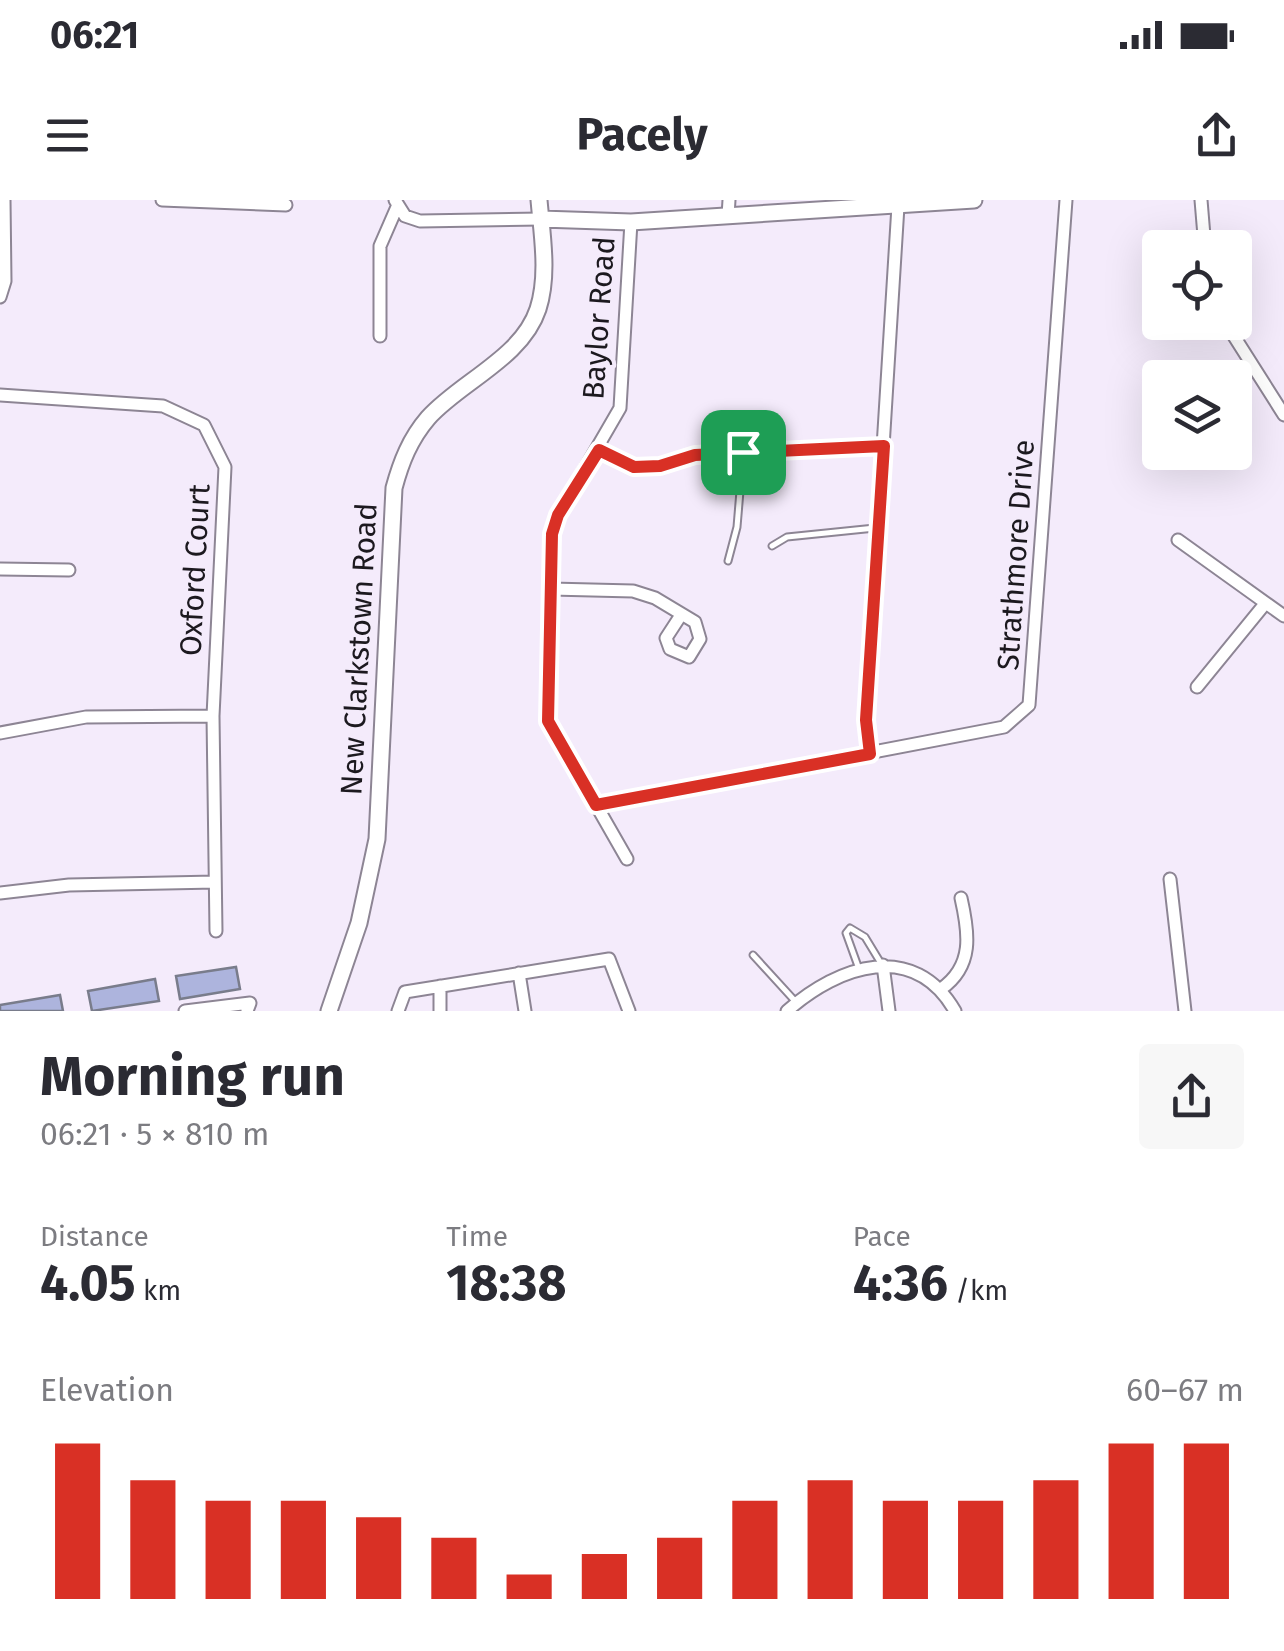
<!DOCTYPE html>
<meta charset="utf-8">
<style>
body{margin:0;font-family:"Fira Sans",sans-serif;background:#f7f7f7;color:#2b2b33;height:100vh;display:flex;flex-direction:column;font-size:38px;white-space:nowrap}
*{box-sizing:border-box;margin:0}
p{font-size:32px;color:#7c7c81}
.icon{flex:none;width:55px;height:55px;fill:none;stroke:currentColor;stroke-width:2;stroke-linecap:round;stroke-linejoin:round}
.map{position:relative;height:811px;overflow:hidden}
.sheet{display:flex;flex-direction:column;background:#fff;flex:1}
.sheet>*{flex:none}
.fabs{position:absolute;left:1142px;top:30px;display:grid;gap:20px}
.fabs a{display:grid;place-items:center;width:110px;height:110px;border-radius:10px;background:#fff;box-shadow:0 10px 40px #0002;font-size:50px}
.pin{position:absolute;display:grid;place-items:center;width:85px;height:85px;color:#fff;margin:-42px;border-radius:20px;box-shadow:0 5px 15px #0006}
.round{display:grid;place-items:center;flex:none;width:105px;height:105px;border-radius:10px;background:#f7f7f7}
.head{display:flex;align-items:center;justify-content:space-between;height:170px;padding:0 40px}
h1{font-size:55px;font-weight:700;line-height:75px}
.metrics{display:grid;grid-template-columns:repeat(3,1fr);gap:15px;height:170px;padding:10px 40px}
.metrics div{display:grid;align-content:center}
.metrics b{font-size:50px;font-weight:700}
.metrics small{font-size:28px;font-weight:400}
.metrics p{font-size:28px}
.chart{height:280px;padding:20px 40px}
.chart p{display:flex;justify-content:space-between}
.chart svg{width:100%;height:180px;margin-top:10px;stroke:#d93025;stroke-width:6}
.status{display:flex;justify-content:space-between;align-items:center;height:70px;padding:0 50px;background:#fff;direction:ltr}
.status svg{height:28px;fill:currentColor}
header{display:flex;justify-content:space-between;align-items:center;height:130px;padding:0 40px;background:#fff;font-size:45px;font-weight:700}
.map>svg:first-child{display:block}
.building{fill:#adb4dd;stroke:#797c8b;stroke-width:2.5}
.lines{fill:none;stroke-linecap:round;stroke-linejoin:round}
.lane-casing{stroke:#8d8594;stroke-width:9}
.street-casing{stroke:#8d8594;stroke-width:15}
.secondary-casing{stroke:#8d8594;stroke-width:19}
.lane{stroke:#fff;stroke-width:5}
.street{stroke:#fff;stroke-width:11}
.secondary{stroke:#fff;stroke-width:15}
.route-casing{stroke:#fff;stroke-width:20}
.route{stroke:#d93025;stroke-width:12}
.labels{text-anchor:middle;stroke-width:8;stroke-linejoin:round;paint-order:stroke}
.street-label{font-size:30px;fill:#1c191f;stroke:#f4ebfb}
</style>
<div class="status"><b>06:21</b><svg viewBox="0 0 49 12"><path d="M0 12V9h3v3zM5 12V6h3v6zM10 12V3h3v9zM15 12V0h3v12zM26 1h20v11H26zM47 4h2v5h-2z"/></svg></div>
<header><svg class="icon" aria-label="menu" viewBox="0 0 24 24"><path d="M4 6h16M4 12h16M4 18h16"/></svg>Pacely<svg class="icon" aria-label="share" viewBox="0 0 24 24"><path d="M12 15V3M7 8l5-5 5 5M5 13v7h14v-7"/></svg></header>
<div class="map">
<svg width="1284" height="811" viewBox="0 0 1284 811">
<rect width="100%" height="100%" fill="#f4ebfb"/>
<!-- building -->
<path class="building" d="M 236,767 L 240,789 L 180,799 L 176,776 Z
M 155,779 L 159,801 L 92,811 L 88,791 Z
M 60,795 L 63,811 L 0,811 L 0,805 Z"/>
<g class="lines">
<!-- lane casing -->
<g class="lane-casing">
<path id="lane" d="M 772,346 L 787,337 L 875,328
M 728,361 L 737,327 L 743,255
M 753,755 L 795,801
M 859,769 L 846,733 L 850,728 L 865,737 L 882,765"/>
</g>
<!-- street casing -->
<g class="street-casing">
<path id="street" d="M 162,0 L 286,5
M 395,0 L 405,16 L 420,21 L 541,19
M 1201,0 L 1205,48
M 728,16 L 729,0
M 0,97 L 5,81 L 4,0
M 1225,122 L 1284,215
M 380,136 L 380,46 L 397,7
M 0,195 L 163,206 L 204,225 L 225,267 L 213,516 L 216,731
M 599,249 L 635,267 L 659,266 L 695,255 L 883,246
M 1178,340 L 1284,416
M 0,369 L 69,370
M 551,389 L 633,391 L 655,398 L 695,422 L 700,439 L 689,457 L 670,449 L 666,438 L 681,415
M 1197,487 L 1264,405
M 0,533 L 86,517 L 213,516
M 871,554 L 866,520 L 898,6
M 596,605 L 1004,527 L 1029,505 L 1066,0
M 627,659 L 548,521 L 552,334 L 558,315 L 620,208 L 631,22
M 1170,679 L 1185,811
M 0,693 L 69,685 L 215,682
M 883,765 L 889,811
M 519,773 L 525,811
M 440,786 L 440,811
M 941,789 C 974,766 969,733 961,698
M 185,811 L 250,803 L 247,811
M 398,811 L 405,792 L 609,759 L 629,811
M 787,811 C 839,765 914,740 955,811"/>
</g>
<!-- secondary casing -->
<g class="secondary-casing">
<path id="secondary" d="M 541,19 L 631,22 L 974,0
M 329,811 L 359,723 L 377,639 L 394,288 C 401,262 410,239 428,218 C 460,182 522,158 538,109 C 549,75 542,35 539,0"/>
</g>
<!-- lane -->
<use href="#lane" class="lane"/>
<!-- street -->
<use href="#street" class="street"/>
<!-- secondary -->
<use href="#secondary" class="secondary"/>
</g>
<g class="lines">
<!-- route casing -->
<g class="route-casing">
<path id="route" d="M 884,246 L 866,520 L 870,554 L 596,605 L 548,521 L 552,334 L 558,315 L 599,250 L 634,267 L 660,266 L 695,255 Z"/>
</g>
<!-- route -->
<use href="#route" class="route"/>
</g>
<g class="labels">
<!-- street labels -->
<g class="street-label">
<text transform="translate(599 118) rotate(-86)" y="10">Baylor Road</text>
<text transform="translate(1016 355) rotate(-86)" y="10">Strathmore Drive</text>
<text transform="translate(195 370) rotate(-87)" y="10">Oxford Court</text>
<text transform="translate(359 449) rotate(-87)" y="10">New Clarkstown Road</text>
</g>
</g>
</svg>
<div class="fabs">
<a><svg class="icon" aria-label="locate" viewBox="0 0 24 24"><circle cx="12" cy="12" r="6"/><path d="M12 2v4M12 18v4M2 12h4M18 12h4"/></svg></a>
<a><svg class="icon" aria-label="layers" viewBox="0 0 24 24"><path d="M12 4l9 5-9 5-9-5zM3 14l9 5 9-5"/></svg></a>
</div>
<div class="pin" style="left:743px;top:252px;background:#1e9e55"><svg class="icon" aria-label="arrive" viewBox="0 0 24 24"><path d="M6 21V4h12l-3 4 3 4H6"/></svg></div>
</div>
<section class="sheet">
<div class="head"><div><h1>Morning run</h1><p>06:21 · 5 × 810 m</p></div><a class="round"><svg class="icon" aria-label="share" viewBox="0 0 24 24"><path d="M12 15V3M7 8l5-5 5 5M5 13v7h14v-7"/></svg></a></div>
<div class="metrics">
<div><p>Distance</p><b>4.05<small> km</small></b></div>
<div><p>Time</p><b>18:38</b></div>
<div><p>Pace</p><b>4:36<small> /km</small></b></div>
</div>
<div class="chart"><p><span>Elevation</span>60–67 m</p>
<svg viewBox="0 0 160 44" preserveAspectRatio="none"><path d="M5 44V6M15 44V15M25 44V20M35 44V20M45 44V24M55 44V29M65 44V38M75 44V33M85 44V29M95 44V20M105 44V15M115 44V20M125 44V20M135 44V15M145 44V6M155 44V6"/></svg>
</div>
</section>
